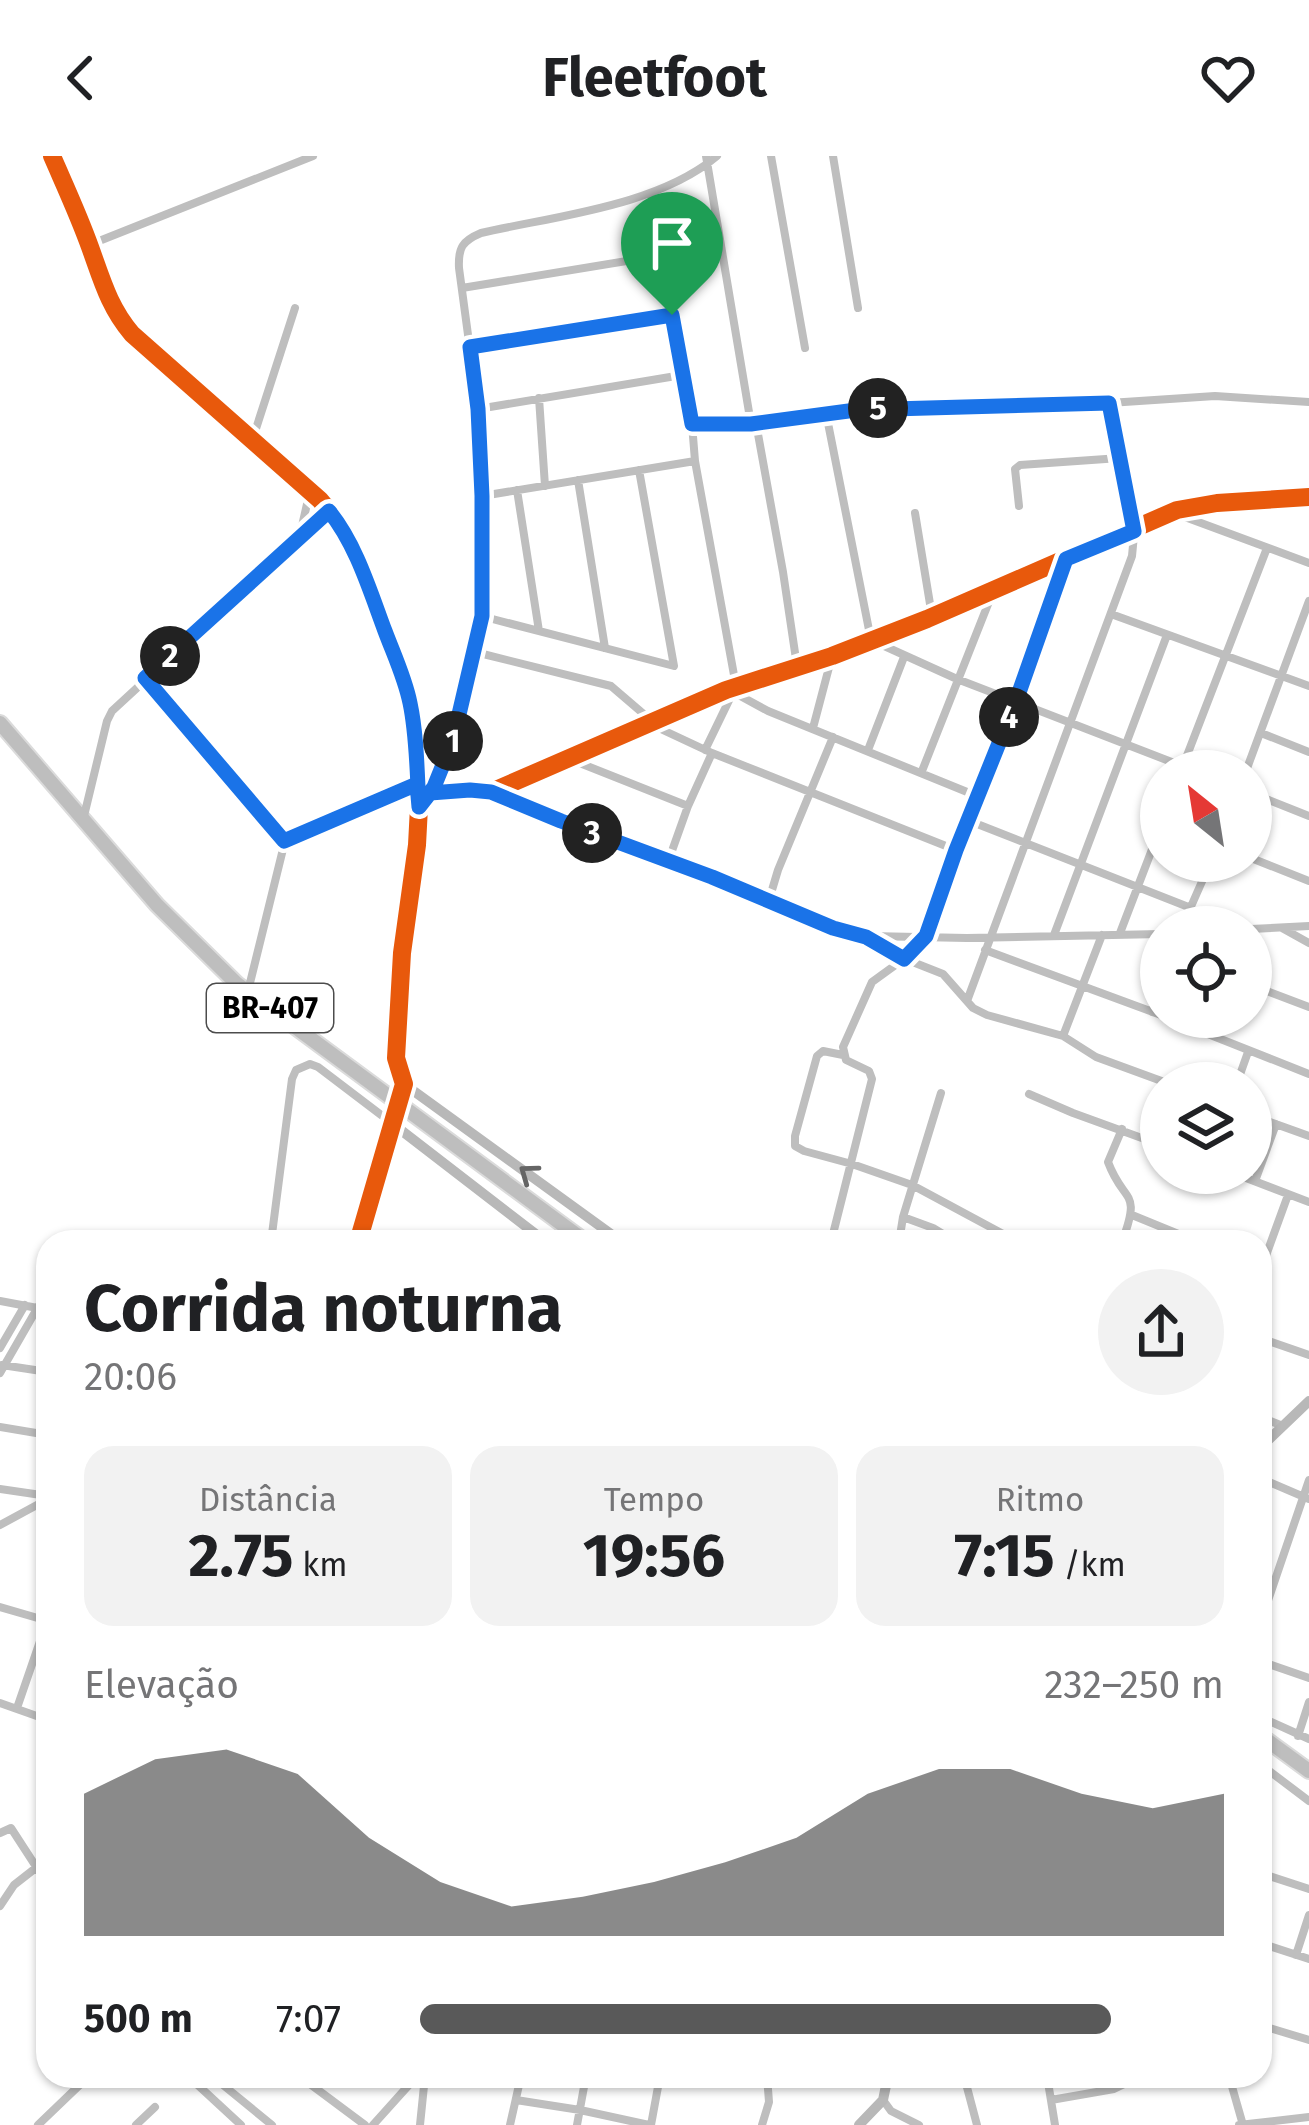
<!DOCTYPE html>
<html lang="pt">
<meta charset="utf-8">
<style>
body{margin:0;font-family:"Fira Sans",sans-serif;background:#f2f2f2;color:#202124;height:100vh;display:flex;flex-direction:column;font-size:45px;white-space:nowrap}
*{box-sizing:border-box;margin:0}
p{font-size:39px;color:#757577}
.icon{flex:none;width:66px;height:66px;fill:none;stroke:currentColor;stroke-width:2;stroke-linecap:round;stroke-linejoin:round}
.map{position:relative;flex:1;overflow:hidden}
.side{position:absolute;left:36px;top:1074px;width:1236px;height:858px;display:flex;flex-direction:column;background:#fff;border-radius:36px;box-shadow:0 3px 9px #0004}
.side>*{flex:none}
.needle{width:78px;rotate:330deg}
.controls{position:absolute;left:1140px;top:594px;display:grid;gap:24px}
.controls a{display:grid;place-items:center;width:132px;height:132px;border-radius:50%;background:#fff;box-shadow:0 3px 9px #0004;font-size:60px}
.pin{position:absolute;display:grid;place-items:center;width:102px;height:102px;color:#fff;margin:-123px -51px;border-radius:50% 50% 50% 0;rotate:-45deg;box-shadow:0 0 12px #0007}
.pin .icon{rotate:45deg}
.km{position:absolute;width:60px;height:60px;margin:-30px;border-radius:50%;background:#222;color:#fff;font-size:33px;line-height:60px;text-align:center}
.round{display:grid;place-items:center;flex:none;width:126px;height:126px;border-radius:63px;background:#f2f2f2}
.summary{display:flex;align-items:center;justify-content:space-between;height:204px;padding:0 48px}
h1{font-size:66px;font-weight:700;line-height:90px}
.stats{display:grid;grid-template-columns:repeat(3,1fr);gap:18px;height:204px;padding:12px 48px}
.stats div{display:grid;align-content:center;border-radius:30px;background:#f2f2f2;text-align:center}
.stats b{font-size:60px;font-weight:700}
.stats small{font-size:33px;font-weight:400}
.stats p{font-size:33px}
.chart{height:336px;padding:24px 48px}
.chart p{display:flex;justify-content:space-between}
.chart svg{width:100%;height:216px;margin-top:12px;fill:#595959;opacity:.7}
ul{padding:0 48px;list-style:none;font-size:39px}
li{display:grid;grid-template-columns:192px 144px 1fr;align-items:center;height:90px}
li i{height:30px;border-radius:15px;background:#595959}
header{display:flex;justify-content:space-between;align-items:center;height:156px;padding:0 48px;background:#fff;font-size:54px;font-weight:700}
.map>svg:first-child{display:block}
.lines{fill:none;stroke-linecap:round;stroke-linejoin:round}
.highway-casing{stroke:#dbdbdb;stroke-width:18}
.street{stroke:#bebebe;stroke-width:8}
.secondary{stroke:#b8b8b8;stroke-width:10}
.highway{stroke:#bebebe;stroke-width:14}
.cycleway-casing{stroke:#fff;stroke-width:26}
.cycleway{stroke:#e8590c;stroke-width:18}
.oneway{stroke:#656565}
.route-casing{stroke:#fff;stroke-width:24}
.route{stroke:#1a73e8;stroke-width:15}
.labels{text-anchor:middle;stroke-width:10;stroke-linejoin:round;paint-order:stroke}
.shield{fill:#fff;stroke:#4c4c4c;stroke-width:3}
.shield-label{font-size:30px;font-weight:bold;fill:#000}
</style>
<header><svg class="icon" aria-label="back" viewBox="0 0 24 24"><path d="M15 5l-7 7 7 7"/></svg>Fleetfoot<svg class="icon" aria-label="heart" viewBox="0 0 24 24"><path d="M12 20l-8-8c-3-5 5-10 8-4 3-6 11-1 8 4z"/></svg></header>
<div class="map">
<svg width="1309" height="1969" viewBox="0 0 1309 1969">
<rect width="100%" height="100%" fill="#fff"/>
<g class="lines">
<!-- highway casing -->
<g class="highway-casing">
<path id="highway" d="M 0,567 L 157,749 L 237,828 L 586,1086
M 1260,1579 L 1309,1615"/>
</g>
<!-- street -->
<path class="street" d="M 52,0 C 65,30 79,60 90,91 C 102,124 109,151 132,178 L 320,344 L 339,367 L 370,434 L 410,544 L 419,651 L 417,689 L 402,797 L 396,902 L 404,928 L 358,1086
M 706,0 L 751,268
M 771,0 L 805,192
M 833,0 L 858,152
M 652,38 L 692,268 L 695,305 L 736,530 L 705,594
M 89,89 L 313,0
M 462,132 L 663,99
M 470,191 L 672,159
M 539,242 L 545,330
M 478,253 L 682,219
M 826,257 L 871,484 L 957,523 L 1195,615
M 756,267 L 783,416 L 797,510
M 692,268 L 751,268 L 842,254 L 880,252 L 1109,247 L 1215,240 L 1309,246
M 252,285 L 295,152
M 578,324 L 605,492
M 517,334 L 539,475
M 482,340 L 695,305
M 1019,350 L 1015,313 L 1020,309 L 1120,302
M 915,357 L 932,460
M 1174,357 L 1309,407
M 299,383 L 310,335
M 1111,458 L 1309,530
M 481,460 L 674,510 L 639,314
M 475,496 L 611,530 L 653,566
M 145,522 L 285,685
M 733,536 L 768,555 L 977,640
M 650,568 L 712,597 L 956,694
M 813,572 L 832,500
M 1261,577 L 1309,596
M 868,594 L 904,501
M 572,604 L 688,650
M 922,615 L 994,433
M 1181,615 L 1267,392
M 1246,615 L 1309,445
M 491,636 L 726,534 L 832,500 L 927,463 L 1177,354 L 1217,347 L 1309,341
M 432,637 L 470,634 L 491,636 L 561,665 L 713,721 L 833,772 L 866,781 L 905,803 L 943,818 L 973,852 L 987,859 L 1063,880 L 1096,901 L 1167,927
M 1251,637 L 1309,660
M 420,650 L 434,631 L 453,584 L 481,460 L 482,340 L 478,253 L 459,112 C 458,92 462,85 481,77 C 555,60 658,50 717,0
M 84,660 L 107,565 L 112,555 L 329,355
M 967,664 L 1191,752
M 285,685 L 417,628
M 1251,702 L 1309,725
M 668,706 L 688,650 L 712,597
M 769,744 L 778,714 L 833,581
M 1182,771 L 1211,705
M 1282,772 L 1309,787
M 1251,773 L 1309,770
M 1120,777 L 1161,670
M 1054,779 L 1167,479
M 869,780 L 967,782 L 1161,778
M 985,794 L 1161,859
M 1251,829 L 1309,851
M 248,835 L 285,685
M 967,845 L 1132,400 L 1134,379 L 1109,247
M 1152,856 L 1161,832
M 1165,861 L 1309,918
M 1063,880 L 1102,779
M 843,899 L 823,895 L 817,900 L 795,980 L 795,990 L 804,995 L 852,1008 L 912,1029 L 1018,1086
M 1237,927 L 1248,896
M 1029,938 L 1073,957 L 1161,989
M 1251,959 L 1309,980
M 1122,973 L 1108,1006 C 1124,1049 1142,1032 1122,1086
M 1233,1017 L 1309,1046
M 1255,1025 L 1276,968
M 1132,1059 L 1198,1086
M 903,1061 L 933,1072 L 956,1086
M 271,1086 L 292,923 L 296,914 L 310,908 L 318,911 L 393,968
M 831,1086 L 872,923 L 869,915 L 846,904 L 843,891 L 872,826 L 912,797 L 926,780 L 956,694 L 1016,545 L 1065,404
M 899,1086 L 903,1061 L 941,937
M 1260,1116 L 1288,1039
M 0,1145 L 48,1154
M 1260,1182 L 1309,1199
M 0,1192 L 25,1149
M 2,1209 L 48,1216
M 0,1217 L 38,1151
M 1260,1261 L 1283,1270
M 0,1271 L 48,1279
M 1260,1322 L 1309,1343
M 0,1333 L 48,1340
M 0,1369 L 48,1343
M 0,1451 L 48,1465
M 1260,1468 L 1309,1324
M 1260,1505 L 1309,1522
M 0,1547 L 48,1564
M 17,1552 L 48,1462
M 1260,1561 L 1309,1583
M 1298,1580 L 1309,1546
M 1260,1608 L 1309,1645
M 0,1677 L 11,1672 L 48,1729
M 1260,1717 L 1309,1733
M 0,1750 L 14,1729 L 37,1711
M 1260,1787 L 1309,1803
M 1296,1799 L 1309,1759
M 1260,1869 L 1309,1884
M 188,1920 L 241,1969
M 212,1920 L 272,1969
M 295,1920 L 310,1928 L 365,1969
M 964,1920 L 977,1969
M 1047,1920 L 1055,1969
M 1229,1920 L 1243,1969
M 424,1927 L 520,1922
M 516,1944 L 580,1954 L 649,1969
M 883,1944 L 891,1955 L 919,1969
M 1051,1944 L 1114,1933 L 1141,1920
M 38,1969 L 89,1920
M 136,1969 L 155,1951
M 373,1969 L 417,1920
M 420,1969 L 425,1920
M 510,1969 L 521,1920
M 577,1969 L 586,1920
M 651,1969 L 660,1920
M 762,1969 L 769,1946 L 767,1920
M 1239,1969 L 1309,1961"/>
<!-- secondary -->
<path class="secondary" d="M 404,928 L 622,1086
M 393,968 L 546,1086
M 1260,1292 L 1309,1245
M 859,1969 L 883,1944 L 888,1920"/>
<!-- highway -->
<use href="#highway" class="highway"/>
<!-- cycleway casing -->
<g class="cycleway-casing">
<path id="cycleway" d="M 52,0 C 65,30 79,60 90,91 C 102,124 109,151 132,178 L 320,344 L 339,367 L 370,434 L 410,544 L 419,651 L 417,689 L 402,797 L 396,902 L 404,928 L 358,1086
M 491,636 L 726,534 L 832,500 L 927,463 L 1177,354 L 1217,347 L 1309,341"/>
</g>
<!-- cycleway -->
<use href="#cycleway" class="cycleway"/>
</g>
<!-- one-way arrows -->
<defs><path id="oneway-chevron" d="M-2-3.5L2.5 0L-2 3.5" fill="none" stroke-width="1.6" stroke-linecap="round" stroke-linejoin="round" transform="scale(3)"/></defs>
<use class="oneway" href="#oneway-chevron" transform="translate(528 1017) rotate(-144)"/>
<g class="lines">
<!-- route casing -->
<g class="route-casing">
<path id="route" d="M 672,159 L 470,191 L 478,253 L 482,340 L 482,460 L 453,584 L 434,631 L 419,651 C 417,617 417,580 410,547 C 405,522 394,499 385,475 C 370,435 356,388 329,355 L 145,522 L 284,685 L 417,628 L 419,651 L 430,637 L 470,634 L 491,636 L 561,665 L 712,721 L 833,772 L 866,781 L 904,803 L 926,780 L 956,694 L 1016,545 L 1066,403 L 1134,375 L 1109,247 L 856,254 L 751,268 L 692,268 L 672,159"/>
</g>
<!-- route -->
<use href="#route" class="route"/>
</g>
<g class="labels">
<!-- shield labels -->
<rect class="shield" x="207" y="828" width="126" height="48" rx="9"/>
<g class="shield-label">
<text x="270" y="862">BR-407</text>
</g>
</g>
</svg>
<div class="controls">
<a><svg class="needle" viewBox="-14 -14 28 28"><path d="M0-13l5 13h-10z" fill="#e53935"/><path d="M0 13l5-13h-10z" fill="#757577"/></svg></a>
<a><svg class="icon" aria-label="locate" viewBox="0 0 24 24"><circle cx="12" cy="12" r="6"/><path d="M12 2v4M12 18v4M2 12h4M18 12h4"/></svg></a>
<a><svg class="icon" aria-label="layers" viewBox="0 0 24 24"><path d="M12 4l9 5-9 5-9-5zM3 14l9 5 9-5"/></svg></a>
</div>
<div class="pin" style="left:672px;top:159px;background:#1e9e55"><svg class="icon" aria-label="arrive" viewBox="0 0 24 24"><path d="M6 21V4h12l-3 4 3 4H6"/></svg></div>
<b class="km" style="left:453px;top:585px">1</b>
<b class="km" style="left:170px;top:500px">2</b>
<b class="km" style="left:592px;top:677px">3</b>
<b class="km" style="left:1009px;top:561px">4</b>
<b class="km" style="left:878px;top:252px">5</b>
<section class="side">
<div class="summary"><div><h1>Corrida noturna</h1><p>20:06</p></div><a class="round"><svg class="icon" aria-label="share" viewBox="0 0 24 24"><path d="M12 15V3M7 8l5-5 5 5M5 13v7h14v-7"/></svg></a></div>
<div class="stats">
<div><p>Distância</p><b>2.75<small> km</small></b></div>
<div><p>Tempo</p><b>19:56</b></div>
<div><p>Ritmo</p><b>7:15<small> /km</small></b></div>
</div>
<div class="chart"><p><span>Elevação</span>232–250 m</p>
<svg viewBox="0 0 160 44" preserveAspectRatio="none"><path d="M0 44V15L10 8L20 6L30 11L40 24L50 33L60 38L70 36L80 33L90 29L100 24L110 15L120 10L130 10L140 15L150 18L160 15V44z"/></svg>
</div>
<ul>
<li><b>500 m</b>7:07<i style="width:86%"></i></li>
</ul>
</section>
</div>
